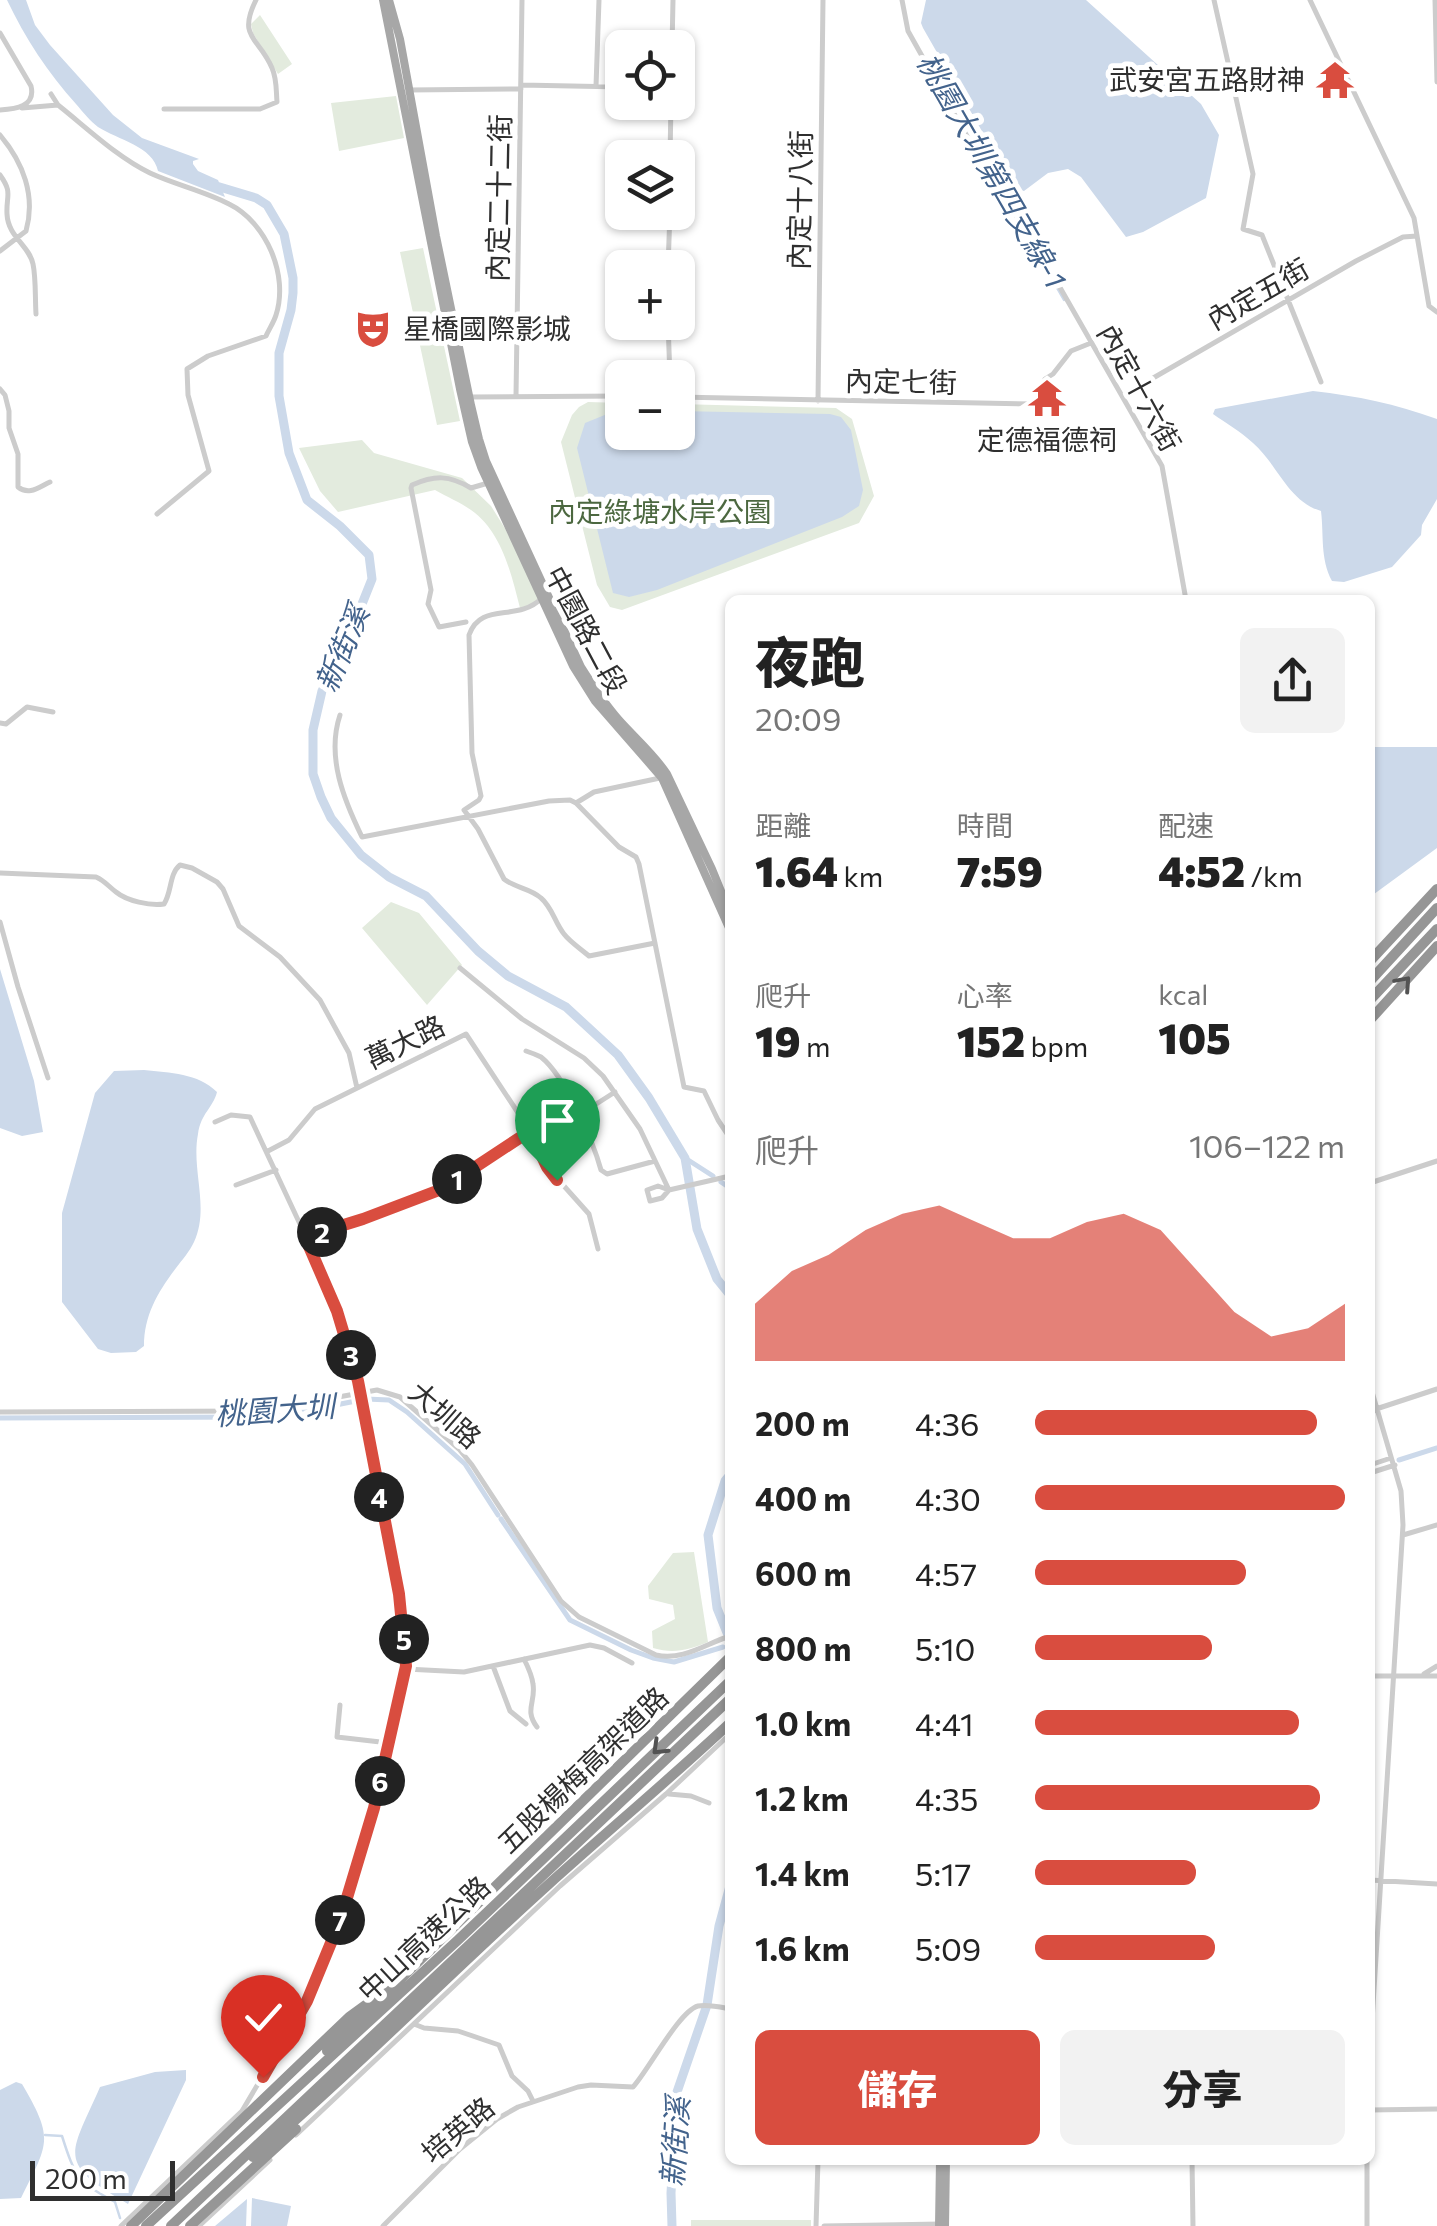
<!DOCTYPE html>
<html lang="zh-TW">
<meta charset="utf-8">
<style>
body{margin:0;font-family:Commissioner,"Noto Sans TC",sans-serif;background:#f2f2f2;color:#222;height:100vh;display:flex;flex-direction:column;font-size:38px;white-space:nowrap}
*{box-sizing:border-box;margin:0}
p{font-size:32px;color:#767676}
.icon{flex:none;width:55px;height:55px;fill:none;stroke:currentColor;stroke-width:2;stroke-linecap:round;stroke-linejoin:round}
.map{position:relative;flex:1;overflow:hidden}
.details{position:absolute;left:725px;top:595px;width:650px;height:1570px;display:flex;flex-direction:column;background:#fff;border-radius:15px;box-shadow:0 2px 8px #0004}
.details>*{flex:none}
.controls{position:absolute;left:605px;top:30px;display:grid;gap:20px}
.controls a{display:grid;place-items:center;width:90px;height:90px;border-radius:15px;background:#fff;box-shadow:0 2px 8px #0004;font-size:50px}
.scale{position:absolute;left:30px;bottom:25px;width:145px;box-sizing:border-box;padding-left:10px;border:5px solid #2f2f2f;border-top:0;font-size:28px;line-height:35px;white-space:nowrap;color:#2f2f2f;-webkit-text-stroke:8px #fff;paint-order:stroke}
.pin{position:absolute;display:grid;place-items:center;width:85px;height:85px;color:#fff;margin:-102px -42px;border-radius:50% 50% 50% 0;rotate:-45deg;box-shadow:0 0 10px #0007}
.pin .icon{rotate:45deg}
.km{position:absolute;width:50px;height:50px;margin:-25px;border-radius:50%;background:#222;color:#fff;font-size:28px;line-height:50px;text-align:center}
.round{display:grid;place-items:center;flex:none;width:105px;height:105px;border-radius:15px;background:#f2f2f2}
.overview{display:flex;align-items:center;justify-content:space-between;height:170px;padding:0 30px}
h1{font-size:55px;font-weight:800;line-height:75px}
.stats{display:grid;grid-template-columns:repeat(3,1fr);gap:15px;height:170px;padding:10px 30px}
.stats div{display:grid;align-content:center}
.stats b{font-size:42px;font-weight:800}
.stats small{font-size:28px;font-weight:400}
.stats p{font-size:28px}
.chart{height:280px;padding:20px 30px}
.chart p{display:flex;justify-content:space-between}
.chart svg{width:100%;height:180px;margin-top:10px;fill:#d94d3f;opacity:.7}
.button{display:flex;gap:20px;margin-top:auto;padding:20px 30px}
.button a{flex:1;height:115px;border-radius:15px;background:#d94d3f;color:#fff;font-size:40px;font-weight:800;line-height:115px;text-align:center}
.button a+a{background:#f2f2f2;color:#222}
ul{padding:0 30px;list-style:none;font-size:32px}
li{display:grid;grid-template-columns:160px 120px 1fr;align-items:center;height:75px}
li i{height:25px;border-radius:12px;background:#d94d3f}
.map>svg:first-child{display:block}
.green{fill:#e3ebde}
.water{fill:#ccd9ea}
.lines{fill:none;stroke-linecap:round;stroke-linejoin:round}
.stream{stroke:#ccd9ea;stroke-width:2.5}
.canal{stroke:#ccd9ea;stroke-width:5}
.river{stroke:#ccd9ea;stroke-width:9}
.minor{stroke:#ccc;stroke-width:5}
.major{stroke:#a7a7a7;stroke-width:8}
.highway{stroke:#969696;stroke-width:10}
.highway-bridge{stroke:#969696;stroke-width:10}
.oneway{stroke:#535353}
.route-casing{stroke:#fff;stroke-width:20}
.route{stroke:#d94d3f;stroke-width:12}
.labels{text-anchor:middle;stroke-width:10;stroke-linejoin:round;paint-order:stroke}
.poi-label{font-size:28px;fill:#2f2f2f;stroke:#fff;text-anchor:end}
.street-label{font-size:28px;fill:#2f2f2f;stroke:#fff}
.park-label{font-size:28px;fill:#4c6840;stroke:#fff}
.water-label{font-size:30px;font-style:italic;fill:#43638c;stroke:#fff}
</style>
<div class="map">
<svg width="1437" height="2226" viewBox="0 0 1437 2226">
<rect width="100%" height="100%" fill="#fff"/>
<!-- green -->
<path class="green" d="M 260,15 L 292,64 L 278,74 L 253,33 L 251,24 Z
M 396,96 L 404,138 L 339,151 L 331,103 Z
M 423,248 L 460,421 L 437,425 L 400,252 Z
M 588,402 L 622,403 L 622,432 L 678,432 L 678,404 L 836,408 L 852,419 L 874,496 L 859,523 L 622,610 L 610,607 L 597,585 L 561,442 L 572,415 L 579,407 Z
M 362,440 L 374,453 L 462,478 L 491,506 L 506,530 L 539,598 L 532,606 L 520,608 C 511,573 502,532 471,510 C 460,502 447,497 435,490 L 338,512 L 320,491 L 299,448 Z
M 391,902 L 419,913 L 462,965 L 427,1005 L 362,928 Z
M 694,1552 L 708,1642 C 688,1650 674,1654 653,1648 L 652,1631 L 675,1619 L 673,1605 L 649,1599 L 648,1586 L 673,1553 Z
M 691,2220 L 811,2220 L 811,2226 L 691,2226 Z"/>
<!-- water -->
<path class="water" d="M 7,0 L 26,0 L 35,25 L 50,45 L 113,115 L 142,138 L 199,159 L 193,161 L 193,164 L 198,171 L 218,180 L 225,197 L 158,171 C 153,146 118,140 98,127 C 90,121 83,112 76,104 C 48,73 25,38 7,0 Z
M 926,0 L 1086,0 L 1201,104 L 1219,135 L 1206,198 L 1143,232 L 1126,237 L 1081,177 L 1068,169 L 1048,173 L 1024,191 L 1015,189 L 923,28 L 921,23 Z
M 1313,391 C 1358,396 1395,404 1437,419 L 1437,499 L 1422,525 L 1421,535 L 1392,567 L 1344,582 L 1332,581 C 1320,558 1324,536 1321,511 C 1288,501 1278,465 1253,443 C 1241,432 1226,423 1213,414 L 1215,409 Z
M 617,410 L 622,410 L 622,432 L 678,432 L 678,411 L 830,414 L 841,417 L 851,430 L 863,490 L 859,506 L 842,517 L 657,590 L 629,597 L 613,593 L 577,448 L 585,423 Z
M 1370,747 L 1437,747 L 1437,848 L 1370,897 Z
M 0,969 L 34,1081 L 43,1132 L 22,1136 L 0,1128 Z
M 144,1070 C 170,1073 198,1073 217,1092 C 213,1108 201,1113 198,1134 C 191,1170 210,1207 194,1242 C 190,1251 182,1260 176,1268 C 158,1292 144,1315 144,1346 L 136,1352 L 111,1353 L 98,1349 L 62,1302 L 62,1213 L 95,1093 L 114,1071 Z
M 186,2070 L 186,2080 L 128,2204 C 55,2162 70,2156 100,2087 L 155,2072 Z
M 16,2082 L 22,2084 C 55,2140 48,2143 21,2198 L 0,2199 L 0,2090 Z
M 252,2198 L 291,2206 L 287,2226 L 251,2226 Z
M 247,2199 L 246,2226 L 215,2226 Z"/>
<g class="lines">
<!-- stream -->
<path class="stream" d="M 966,129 L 977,148
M 1033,246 L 1064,300
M 45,2135 L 62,2136 C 75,2177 78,2182 115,2202 L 120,2218"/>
<!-- canal -->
<path class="canal" d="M 685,1158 L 713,1176
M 721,1182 L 730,1188
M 0,1418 L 275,1417 L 366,1399 L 389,1400 L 407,1412 L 465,1464 L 498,1515
M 1399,1460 L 1437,1448
M 501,1519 L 570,1620 L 631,1650 L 653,1658 L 674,1662 L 723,1647"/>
<!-- river -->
<path class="river" d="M 213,185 L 256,198 L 267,205 L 284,234 L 293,278 L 293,293 L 291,310 L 279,353 L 279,396 L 289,453 L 307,500 L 340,526 L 369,555 L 372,579 L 346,644 L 322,691 L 313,730 L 313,774 L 321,797 L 331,818 L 361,855 L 389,877 L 426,896 L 478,951 L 508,976 L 566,1007 L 618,1055 L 649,1098 L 685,1158 L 697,1229 L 717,1279 L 730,1295
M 730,1475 L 725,1481 L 708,1535 L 717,1608 L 730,1640
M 672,2226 L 671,2193 L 677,2092 L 707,2005 L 719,1926 L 730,1886"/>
<!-- minor -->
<path class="minor" d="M 902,0 L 908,31 L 973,147 L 1046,263 L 1162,466 L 1186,600
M 1214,0 L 1253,174 L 1243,229 L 1262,235 L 1321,382
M 1310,0 L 1414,218 L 1429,306 L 1437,312
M 1435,0 L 1437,82
M 0,33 L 31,86 C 36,107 15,109 0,110
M 672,48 L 673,0
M 521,85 L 622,87
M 596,86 L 599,0
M 409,90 L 521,89
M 58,105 C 87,128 117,157 150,173 C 176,185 204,191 229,204 C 266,222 289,275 276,315 C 274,322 269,329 266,336 L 208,356 L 187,369 L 188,395 L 209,471 L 157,514
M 22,108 L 58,105 L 51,94
M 164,109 L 260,109 L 277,102 C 276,90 277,79 272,68 C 259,37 237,38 256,0
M 0,135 C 23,162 36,196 26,231 L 0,251
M 670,158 L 671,102
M 0,175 C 13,193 6,195 7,214 C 8,237 29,245 33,264 C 36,278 35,298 36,314
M 668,268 L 670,212
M 668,322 L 670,378
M 0,389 L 5,395 L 9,411 L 9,428 L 18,454 L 18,487 C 29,496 39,487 50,482
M 516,396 L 522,0
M 1122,396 L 1356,261 L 1403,237 L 1417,236
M 471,397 L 622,396
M 678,397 L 1034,404 L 1040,396 L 1045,379 L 1053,374 L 1071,351 L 1091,343
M 818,401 L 823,0
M 542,598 C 517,623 481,601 469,635 L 472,753 L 481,796 L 479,800 L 464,810 L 478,829 L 504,879 C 515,888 530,888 541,898 C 552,907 555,923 564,934 C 570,942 581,949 589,956 L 655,943
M 466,622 L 439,627 L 428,604 L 431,590 L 411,488 L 412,485 C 435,475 449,475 471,488 L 488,483
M 340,715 C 326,757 344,800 362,837 L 549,801 L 570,800 L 576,803 L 594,792 L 660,778
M 0,723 L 6,724 L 27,707 L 53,712
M 576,803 L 619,847 L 636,857 L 639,864 L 684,1087 L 704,1091 L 718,1120 L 730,1138
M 0,873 L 96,877 C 105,881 108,886 116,892 C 127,901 150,906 164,904 C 172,892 169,874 180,865 L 192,868 L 217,882 L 223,889 L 239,926 L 280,957 L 320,1000 L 349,1053 L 357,1088
M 0,922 L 18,987 L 48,1078
M 460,968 L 522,1019 L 584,1058 L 603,1076 L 640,1129 L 669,1190
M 526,1051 C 529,1052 539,1056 541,1057 C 565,1076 593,1141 601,1170 L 607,1174 L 655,1161
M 579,1115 L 615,1092
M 268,1151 L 289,1140 L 315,1109 L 466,1034 L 530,1131 L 547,1167 L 589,1214 L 598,1249
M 1370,1183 L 1437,1161
M 236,1185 L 276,1170
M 669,1190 L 662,1198 L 650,1201 L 647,1190 L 658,1186 L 669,1190 L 730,1176
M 305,1237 L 335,1229 L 442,1189 L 530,1131
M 1370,1385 L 1401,1491 L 1403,1525 L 1370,2053
M 1370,1411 L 1437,1389
M 0,1412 L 261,1411 L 377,1390 L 400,1397 L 459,1449 L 472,1465 L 561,1601 L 579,1617 L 656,1655 C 683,1661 705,1644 730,1636
M 1370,1465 L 1391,1458
M 1370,1473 L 1395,1465
M 1403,1535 L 1437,1525
M 730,1545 L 730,1568
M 524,1659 C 528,1667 532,1675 533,1684 C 536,1702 524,1710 537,1727
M 493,1666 L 510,1711 L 526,1724
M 406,1669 L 464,1672 L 590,1645 L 604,1648 L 632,1663
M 1424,1674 L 1437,1666
M 1370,1676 L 1437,1676
M 340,1705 L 337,1737 L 389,1743
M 669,1794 L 691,1796 L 709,1803
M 1370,1880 L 1437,1884
M 414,2024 L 424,2028 L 458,2031 L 499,2045 L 512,2076 L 528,2091 L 533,2101
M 1370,2110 L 1437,2109
M 296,2135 L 560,1886 L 666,1794 L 730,1734
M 1192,2160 L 1193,2226
M 1367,2160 L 1367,2226
M 121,2226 L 242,2111 L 307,2001 L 339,1921 L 359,1860 L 405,1678 L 406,1650 L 399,1594 L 358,1381 L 320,1267 L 250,1117 L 231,1115 L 215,1122
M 199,2226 L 270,2160
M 383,2226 L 460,2149 L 497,2119 L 518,2107 L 578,2087 L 591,2085 L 633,2087 C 648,2071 679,2011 698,2006 C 708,2004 720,2007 730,2009
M 816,2226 L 818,2160
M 824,2226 L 941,2224"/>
<!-- major -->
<path class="major" d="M 383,0 L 460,389 L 472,442 L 481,467 L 573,666 L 595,701 L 662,778 L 730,930
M 389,0 L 400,39 L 436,236 L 471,405 L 479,439 L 486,461 L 581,667 C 593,686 604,703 619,720 C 635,738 654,754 667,774 L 712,869 L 730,913
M 939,2226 L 940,2160
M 945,2226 L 946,2160"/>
<!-- highway -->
<path class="highway" d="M 1370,981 L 1437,908
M 1370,1000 L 1437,929
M 1370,1020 L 1437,946
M 327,2051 L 730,1657
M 253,2157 C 355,2070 449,1974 549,1884 C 609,1830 671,1778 730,1723
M 131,2226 L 349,2017 L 371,2001
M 146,2226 L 458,1940 L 730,1681
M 171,2226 L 730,1699
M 190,2226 L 296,2129"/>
<!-- highway-bridge -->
<path class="highway-bridge" d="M 1370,961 L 1437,889"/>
</g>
<!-- one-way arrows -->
<defs><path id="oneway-chevron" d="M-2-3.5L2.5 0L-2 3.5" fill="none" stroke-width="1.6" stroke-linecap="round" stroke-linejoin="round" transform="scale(2.5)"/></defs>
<g class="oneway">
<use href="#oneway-chevron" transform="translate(1404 983) rotate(-48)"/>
<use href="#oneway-chevron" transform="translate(659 1748) rotate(136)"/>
</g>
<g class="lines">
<!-- route casing -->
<g class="route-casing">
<path id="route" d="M 263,2077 L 307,2001 L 340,1921 L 374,1808 L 406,1666 L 399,1594 L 358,1381 L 337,1311 L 305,1237 L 363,1219 L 442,1189 L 530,1131 L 547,1167 L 557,1180"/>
</g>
<!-- route -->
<use href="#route" class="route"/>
</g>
<!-- icons -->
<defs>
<g id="temple-bare" transform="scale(3)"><path d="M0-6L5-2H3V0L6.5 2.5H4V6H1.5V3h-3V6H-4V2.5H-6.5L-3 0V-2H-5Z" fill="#d94d3f" stroke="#fff" stroke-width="2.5" paint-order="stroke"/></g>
<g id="theatre-bare" transform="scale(3)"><path d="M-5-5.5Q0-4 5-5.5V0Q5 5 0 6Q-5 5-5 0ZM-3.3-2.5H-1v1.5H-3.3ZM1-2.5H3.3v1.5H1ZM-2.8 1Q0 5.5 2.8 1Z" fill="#d94d3f" stroke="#fff" stroke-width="2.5" paint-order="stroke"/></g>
</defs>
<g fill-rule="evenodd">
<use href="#temple-bare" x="1335" y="80"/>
<use href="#theatre-bare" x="373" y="329"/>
<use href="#temple-bare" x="1047" y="398"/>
</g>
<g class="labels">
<!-- poi labels -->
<g class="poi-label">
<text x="1305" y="90">武安宮五路財神</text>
<text x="403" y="339" text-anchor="start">星橋國際影城</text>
<text x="1047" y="450" text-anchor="middle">定德福德祠</text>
</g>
<!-- street labels -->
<g class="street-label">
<text transform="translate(499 198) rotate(-89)" y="10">內定二十二街</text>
<text transform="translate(800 200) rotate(-89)" y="10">內定十八街</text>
<text transform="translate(1258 294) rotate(-30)" y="10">內定五街</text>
<text transform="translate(901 382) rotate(1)" y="10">內定七街</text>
<text transform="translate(1139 388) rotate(61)" y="10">內定十六街</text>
<text transform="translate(586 630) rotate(62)" y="10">中園路二段</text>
<text transform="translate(405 1042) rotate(-26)" y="10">萬大路</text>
<text transform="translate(445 1415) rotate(41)" y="10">大圳路</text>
<text transform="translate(583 1770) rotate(-44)" y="10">五股楊梅高架道路</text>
<text transform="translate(424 1939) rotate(-43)" y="10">中山高速公路</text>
<text transform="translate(458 2130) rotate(-40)" y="10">培英路</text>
</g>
<!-- park labels -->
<g class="park-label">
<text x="660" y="522">內定綠塘水岸公園</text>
</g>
<!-- water labels -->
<g class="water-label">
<text transform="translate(991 171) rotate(60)" y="10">桃園大圳第四支線-1</text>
<text transform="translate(343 649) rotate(-67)" y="10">新街溪</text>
<text transform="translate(275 1411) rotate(-4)" y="10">桃園大圳</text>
<text transform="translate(676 2142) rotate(-86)" y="10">新街溪</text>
</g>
</g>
</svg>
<div class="controls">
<a><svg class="icon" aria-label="locate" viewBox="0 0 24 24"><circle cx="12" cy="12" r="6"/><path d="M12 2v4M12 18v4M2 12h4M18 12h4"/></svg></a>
<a><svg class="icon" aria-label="layers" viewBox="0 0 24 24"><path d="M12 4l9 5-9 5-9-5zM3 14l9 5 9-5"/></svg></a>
<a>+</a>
<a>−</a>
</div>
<div class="scale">200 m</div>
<div class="pin" style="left:557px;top:1180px;background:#1e9e55"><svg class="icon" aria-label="arrive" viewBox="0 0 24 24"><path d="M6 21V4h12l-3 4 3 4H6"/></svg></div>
<div class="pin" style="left:263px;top:2077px;background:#d93025"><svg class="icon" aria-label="check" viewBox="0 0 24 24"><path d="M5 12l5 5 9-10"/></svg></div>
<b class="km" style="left:457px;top:1179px">1</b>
<b class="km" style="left:322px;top:1232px">2</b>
<b class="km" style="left:351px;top:1355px">3</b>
<b class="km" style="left:379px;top:1497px">4</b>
<b class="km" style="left:404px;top:1639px">5</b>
<b class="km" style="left:380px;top:1781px">6</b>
<b class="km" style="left:340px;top:1920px">7</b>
<section class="details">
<div class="overview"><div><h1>夜跑</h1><p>20:09</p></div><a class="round"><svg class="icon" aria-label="share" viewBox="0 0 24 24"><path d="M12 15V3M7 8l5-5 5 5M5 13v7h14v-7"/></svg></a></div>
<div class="stats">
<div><p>距離</p><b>1.64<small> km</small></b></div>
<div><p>時間</p><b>7:59</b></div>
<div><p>配速</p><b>4:52<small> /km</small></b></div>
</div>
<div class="stats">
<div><p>爬升</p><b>19<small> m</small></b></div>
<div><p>心率</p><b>152<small> bpm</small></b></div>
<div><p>kcal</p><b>105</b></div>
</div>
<div class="chart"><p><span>爬升</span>106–122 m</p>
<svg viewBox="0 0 160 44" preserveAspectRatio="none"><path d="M0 44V30L10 22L20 18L30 12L40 8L50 6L60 10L70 14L80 14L90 10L100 8L110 12L120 22L130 32L140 38L150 36L160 30V44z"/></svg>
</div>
<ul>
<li><b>200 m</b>4:36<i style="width:91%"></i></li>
<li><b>400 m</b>4:30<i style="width:100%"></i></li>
<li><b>600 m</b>4:57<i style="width:68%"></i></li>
<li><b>800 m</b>5:10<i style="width:57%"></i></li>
<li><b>1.0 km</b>4:41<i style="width:85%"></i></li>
<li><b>1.2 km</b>4:35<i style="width:92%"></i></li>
<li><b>1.4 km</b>5:17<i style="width:52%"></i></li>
<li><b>1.6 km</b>5:09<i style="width:58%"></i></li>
</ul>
<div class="button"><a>儲存</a><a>分享</a></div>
</section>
</div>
